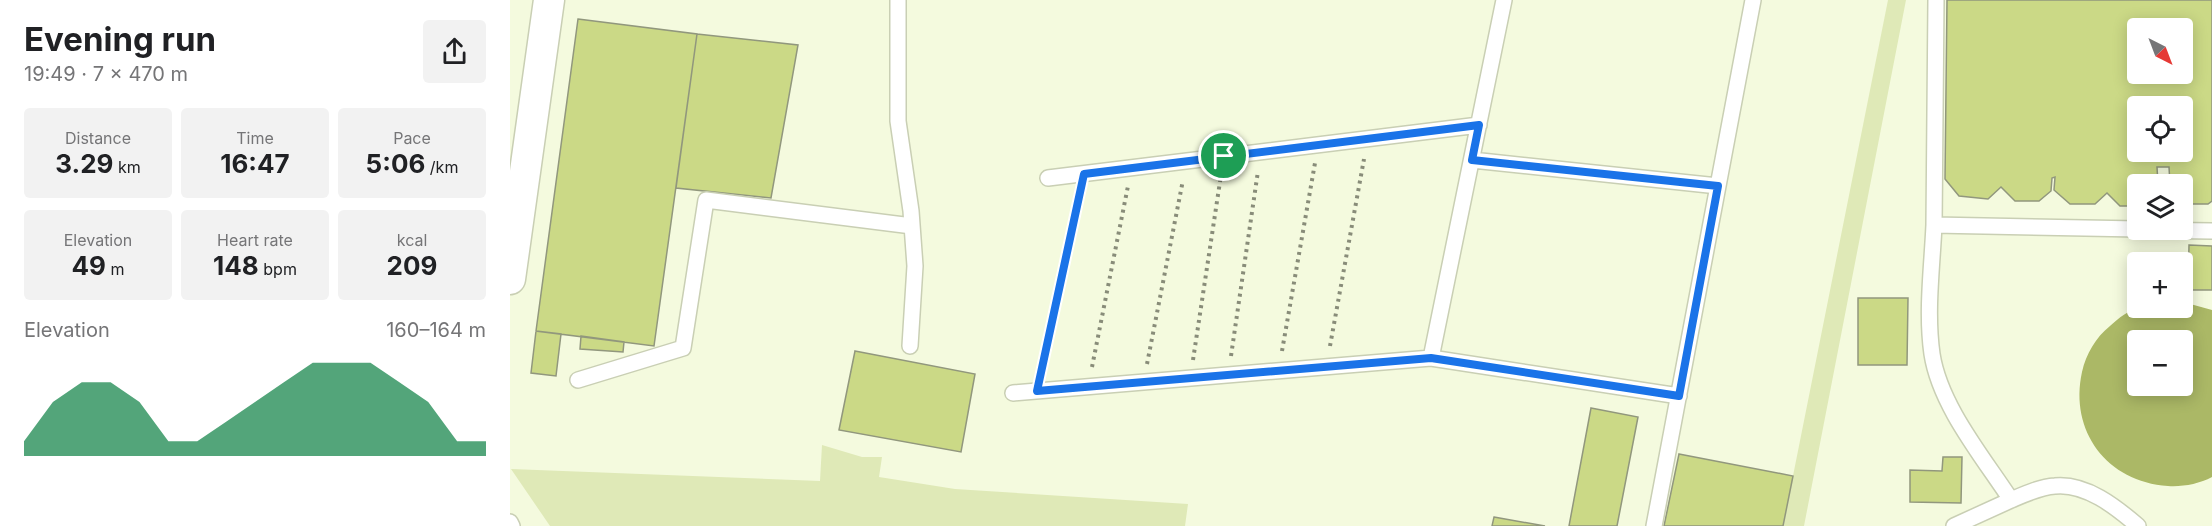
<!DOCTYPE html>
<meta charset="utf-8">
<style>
body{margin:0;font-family:Inter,sans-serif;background:#f2f2f2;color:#202124;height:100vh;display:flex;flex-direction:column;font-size:22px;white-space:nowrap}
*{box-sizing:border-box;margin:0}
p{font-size:20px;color:#757577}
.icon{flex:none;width:33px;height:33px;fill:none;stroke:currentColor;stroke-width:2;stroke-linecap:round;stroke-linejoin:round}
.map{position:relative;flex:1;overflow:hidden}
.panel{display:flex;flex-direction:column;background:#fff;width:510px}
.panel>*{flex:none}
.needle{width:39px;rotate:138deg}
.controls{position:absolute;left:1617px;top:18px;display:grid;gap:12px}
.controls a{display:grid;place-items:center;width:66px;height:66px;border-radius:6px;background:#fff;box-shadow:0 3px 15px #0003;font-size:30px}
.pin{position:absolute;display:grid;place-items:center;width:51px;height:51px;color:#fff;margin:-26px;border:3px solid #fff;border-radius:50%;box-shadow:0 2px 6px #0007}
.round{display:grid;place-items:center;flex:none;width:63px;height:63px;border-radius:6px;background:#f2f2f2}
.headline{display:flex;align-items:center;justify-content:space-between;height:102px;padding:0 24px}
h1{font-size:33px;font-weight:700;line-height:45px}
.stats{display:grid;grid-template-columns:repeat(3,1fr);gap:9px;height:102px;padding:6px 24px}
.stats div{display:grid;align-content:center;border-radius:6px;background:#f2f2f2;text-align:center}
.stats b{font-size:26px;font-weight:700}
.stats small{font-size:16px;font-weight:400}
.stats p{font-size:16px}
.chart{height:168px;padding:12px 24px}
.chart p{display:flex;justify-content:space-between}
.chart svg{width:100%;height:108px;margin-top:6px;fill:#0b8043;opacity:.7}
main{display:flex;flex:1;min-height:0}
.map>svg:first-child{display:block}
.green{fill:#dfe9b7}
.water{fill:#abb866;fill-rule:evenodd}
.building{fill:#cbd986;stroke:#91977d;stroke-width:1.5;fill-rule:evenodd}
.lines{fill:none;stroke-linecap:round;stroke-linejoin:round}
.service-casing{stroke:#c9cfb4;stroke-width:18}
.minor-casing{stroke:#c9cfb4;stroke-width:33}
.path{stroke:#888c79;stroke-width:4;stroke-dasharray:3 4.5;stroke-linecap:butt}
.service{stroke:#fff;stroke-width:15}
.minor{stroke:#fff;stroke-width:30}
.route-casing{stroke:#fff;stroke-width:12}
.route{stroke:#1a73e8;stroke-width:8}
</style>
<main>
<section class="panel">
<div class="headline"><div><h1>Evening run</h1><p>19:49 · 7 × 470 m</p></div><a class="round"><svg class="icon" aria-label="share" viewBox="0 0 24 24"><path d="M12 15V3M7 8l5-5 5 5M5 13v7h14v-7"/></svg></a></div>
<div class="stats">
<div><p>Distance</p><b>3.29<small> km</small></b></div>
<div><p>Time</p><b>16:47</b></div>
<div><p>Pace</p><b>5:06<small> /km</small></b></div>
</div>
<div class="stats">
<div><p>Elevation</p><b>49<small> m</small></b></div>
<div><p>Heart rate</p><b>148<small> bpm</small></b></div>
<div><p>kcal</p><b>209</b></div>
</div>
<div class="chart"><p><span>Elevation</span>160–164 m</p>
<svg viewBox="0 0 160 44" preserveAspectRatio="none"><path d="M0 44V38L10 22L20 14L30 14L40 22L50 38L60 38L70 30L80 22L90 14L100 6L110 6L120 6L130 14L140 22L150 38L160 38V44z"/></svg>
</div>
</section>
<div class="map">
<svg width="1702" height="526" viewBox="0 0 1702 526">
<rect width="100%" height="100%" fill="#f4fade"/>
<!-- green -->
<path class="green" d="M 1378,0 L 1396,0 L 1294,526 L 1273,526 Z
M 312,445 L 352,457 L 372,457 L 369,477 L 445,489 L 678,504 L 675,526 L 40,526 L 1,469 L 310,481 Z"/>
<!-- water -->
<path class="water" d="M 1673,302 L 1702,310 L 1702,477 C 1689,484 1672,487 1658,486 C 1597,482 1559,431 1572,372 C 1576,354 1586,337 1600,326 C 1609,318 1619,309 1631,308 C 1644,306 1659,308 1672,308 ZM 1628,340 L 1672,340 L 1672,386 L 1628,386 Z"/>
<!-- building -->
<path class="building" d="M 1437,0 L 1702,0 L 1702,201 L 1698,204 L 1674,204 L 1672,203 L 1672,184 L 1660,184 L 1659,167 L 1647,167 L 1648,184 L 1628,184 L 1628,206 L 1610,206 L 1597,193 L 1585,204 L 1560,204 L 1544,190 L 1545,177 L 1542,178 L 1541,191 L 1529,201 L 1505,201 L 1491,187 L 1478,199 L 1449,196 L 1435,179 ZM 1628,28 L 1672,28 L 1672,74 L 1628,74 ZM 1628,106 L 1672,106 L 1672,152 L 1628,152 Z
M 68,19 L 187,34 L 144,346 L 26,331 Z
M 187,34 L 288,45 L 261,198 L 166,188 Z
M 1679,245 L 1702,246 L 1702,290 L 1678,290 Z
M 1348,298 L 1398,298 L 1397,365 L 1348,365 Z
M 26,331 L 51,334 L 46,376 L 21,373 Z
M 71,336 L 114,342 L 113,352 L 70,349 Z
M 345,351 L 465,374 L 451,452 L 329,430 Z
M 1081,408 L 1128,417 L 1107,526 L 1059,526 Z
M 1169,454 L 1283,476 L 1273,526 L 1154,526 Z
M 1433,457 L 1452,457 L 1451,503 L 1400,502 L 1400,470 L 1432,471 Z
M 984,517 L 1035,526 L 982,526 Z"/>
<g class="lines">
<!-- service casing -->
<g class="service-casing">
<path id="service" d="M 388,0 L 388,121 L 401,211 L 405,266 L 400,346
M 1426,0 L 1424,225 L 1628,229
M 962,160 L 1208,186
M 538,178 L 969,125
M 1424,225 C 1422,268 1416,312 1422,354 C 1430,406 1473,457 1501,500 C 1515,494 1530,487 1545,486 C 1576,483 1606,507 1628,526
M 1630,230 L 1702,231
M 921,358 L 994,0
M 68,380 L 173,348 L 196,200 L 402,226
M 503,393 L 921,358 L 1169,396
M 0,522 L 2,526
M 1144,526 L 1243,0
M 1444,526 L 1501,500"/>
</g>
<!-- minor casing -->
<g class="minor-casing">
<path id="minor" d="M 0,279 L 39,0"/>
</g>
<!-- path -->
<path class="path" d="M 820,346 L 854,159
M 772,351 L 805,163
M 721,356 L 748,171
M 683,360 L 711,175
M 637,364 L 673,180
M 582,367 L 618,186
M 531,372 L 570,192"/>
<!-- service -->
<use href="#service" class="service"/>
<!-- minor -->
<use href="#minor" class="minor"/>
</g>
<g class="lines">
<!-- route casing -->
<g class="route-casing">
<path id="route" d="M 969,125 L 962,160 L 1208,186 L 1169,396 L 921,358 L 527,391 L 574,174 Z"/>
</g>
<!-- route -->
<use href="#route" class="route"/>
</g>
</svg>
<div class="controls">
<a><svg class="needle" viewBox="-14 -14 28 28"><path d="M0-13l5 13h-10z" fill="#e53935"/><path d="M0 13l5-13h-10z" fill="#757577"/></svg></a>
<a><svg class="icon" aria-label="locate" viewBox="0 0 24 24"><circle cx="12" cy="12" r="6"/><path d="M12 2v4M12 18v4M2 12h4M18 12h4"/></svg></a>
<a><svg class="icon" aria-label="layers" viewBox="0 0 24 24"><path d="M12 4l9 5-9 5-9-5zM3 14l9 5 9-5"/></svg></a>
<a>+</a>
<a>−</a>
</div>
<div class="pin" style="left:714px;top:156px;background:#1e9e55"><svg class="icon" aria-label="arrive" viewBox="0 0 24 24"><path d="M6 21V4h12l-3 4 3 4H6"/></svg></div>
</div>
</main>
